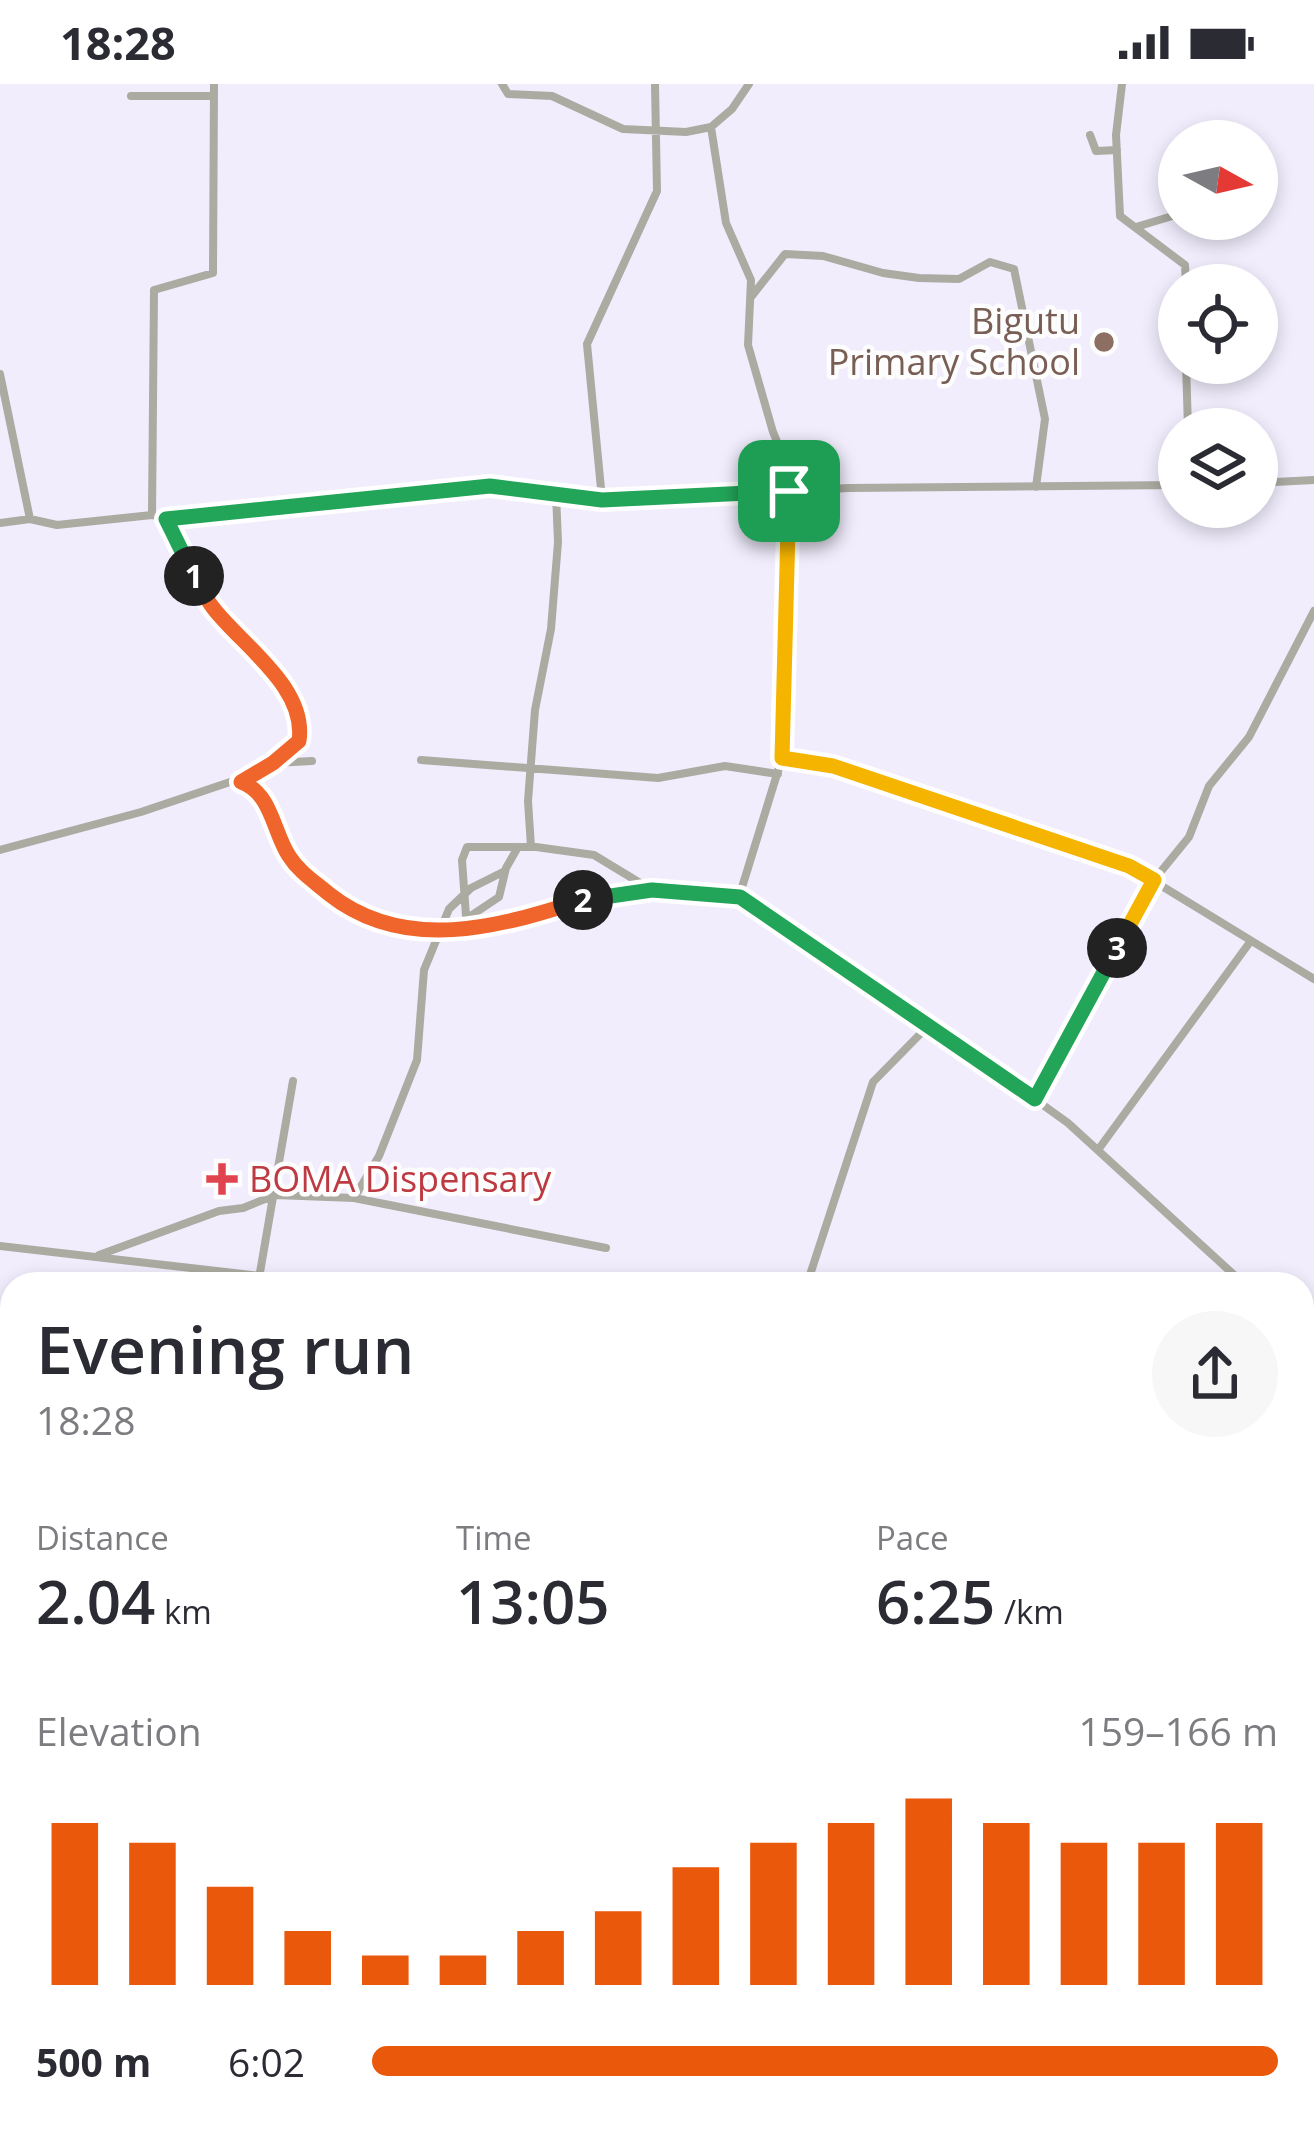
<!DOCTYPE html>
<meta charset="utf-8">
<style>
body{margin:0;font-family:"Open Sans",sans-serif;background:#f7f7f7;color:#2b2b33;height:100vh;display:flex;flex-direction:column;font-size:45px;white-space:nowrap}
*{box-sizing:border-box;margin:0}
p{font-size:39px;color:#7c7c81}
.icon{flex:none;width:66px;height:66px;fill:none;stroke:currentColor;stroke-width:2;stroke-linecap:round;stroke-linejoin:round}
.map{position:relative;flex:1;overflow:hidden}
.drawer{position:absolute;left:0px;top:1188px;width:1314px;height:858px;display:flex;flex-direction:column;background:#fff;border-radius:36px 36px 0 0;box-shadow:0 6px 18px #0003}
.drawer>*{flex:none}
.needle{width:78px;rotate:98deg}
.controls{position:absolute;left:1158px;top:36px;display:grid;gap:24px}
.controls a{display:grid;place-items:center;width:120px;height:120px;border-radius:50%;background:#fff;box-shadow:0 6px 18px #0003;font-size:60px}
.pin{position:absolute;display:grid;place-items:center;width:102px;height:102px;color:#fff;margin:-51px;border-radius:24px;box-shadow:0 6px 18px #0006}
.km{position:absolute;width:60px;height:60px;margin:-30px;border-radius:50%;background:#222;color:#fff;font-size:33px;line-height:60px;text-align:center}
.round{display:grid;place-items:center;flex:none;width:126px;height:126px;border-radius:63px;background:#f7f7f7}
.overview{display:flex;align-items:center;justify-content:space-between;height:204px;padding:0 36px}
h1{font-size:66px;font-weight:600;line-height:90px}
.metrics{display:grid;grid-template-columns:repeat(3,1fr);gap:18px;height:204px;padding:12px 36px}
.metrics div{display:grid;align-content:center}
.metrics b{font-size:60px;font-weight:600}
.metrics small{font-size:33px;font-weight:400}
.metrics p{font-size:33px}
.chart{height:336px;padding:24px 36px}
.chart p{display:flex;justify-content:space-between}
.chart svg{width:100%;height:216px;margin-top:12px;stroke:#ea580c;stroke-width:6}
ul{padding:0 36px;list-style:none;font-size:39px}
li{display:grid;grid-template-columns:192px 144px 1fr;align-items:center;height:90px}
li i{height:30px;border-radius:15px;background:#ea580c}
.status{display:flex;justify-content:space-between;align-items:center;height:84px;padding:0 60px;background:#fff;direction:ltr}
.status svg{height:33px;fill:currentColor}
.map>svg:first-child{display:block}
.lines{fill:none;stroke-linecap:round;stroke-linejoin:round}
.street{stroke:#ababa2;stroke-width:8}
.split-1-casing{stroke:#fff;stroke-width:24}
.split-2-casing{stroke:#fff;stroke-width:24}
.split-3-casing{stroke:#fff;stroke-width:24}
.split-4-casing{stroke:#fff;stroke-width:24}
.split-1{stroke:#22a559;stroke-width:15}
.split-2{stroke:#f0652b;stroke-width:15}
.split-3{stroke:#22a559;stroke-width:15}
.split-4{stroke:#f5b400;stroke-width:15}
.education-dot{fill:#8d6e63;stroke:#fdfdfd;stroke-width:4.5}
.health-dot{fill:#e0444e;stroke:#fdfdfd;stroke-width:4.5}
.labels{text-anchor:middle;stroke-width:9;stroke-linejoin:round;paint-order:stroke}
.education-label{font-size:36px;fill:#785e54;stroke:#fdfdfd;text-anchor:end}
.health-label{font-size:36px;fill:#be3a42;stroke:#fdfdfd;text-anchor:start}
</style>
<div class="status"><b>18:28</b><svg viewBox="0 0 49 12"><path d="M0 12V9h3v3zM5 12V6h3v6zM10 12V3h3v9zM15 12V0h3v12zM26 1h20v11H26zM47 4h2v5h-2z"/></svg></div>
<div class="map">
<svg width="1314" height="2046" viewBox="0 0 1314 2046">
<rect width="100%" height="100%" fill="#f1edfd"/>
<g class="lines">
<!-- street -->
<path class="street" d="M 502,0 L 508,10 L 552,12 L 623,45 L 686,48 L 711,43
M 1122,0 L 1116,51 L 1120,132 L 1185,181 L 1186,201
M 131,12 L 214,12
M 1090,51 L 1096,67 L 1117,66
M 1136,143 L 1179,130
M 751,213 L 785,170 L 823,172 L 883,189 L 919,194 L 959,195 L 990,178 L 1014,185 L 1045,335 L 1036,403
M 1186,279 L 1188,345
M 0,290 L 30,435
M 1257,399 L 1314,396
M 602,415 L 587,260 L 657,107 L 655,0
M 152,431 L 154,206 L 213,189 L 214,0
M 167,435 C 179,464 192,493 210,519 C 239,561 307,601 299,657 L 273,679 L 242,697
M 0,439 L 30,435 L 57,441 L 152,431 L 167,435 L 490,402 L 602,416 L 849,404 L 1179,401
M 782,674 L 833,682 L 1129,782 L 1314,895
M 421,676 L 658,694 L 725,682 L 778,690
M 275,679 L 312,677
M 531,763 L 528,717 L 535,626 L 551,545 L 558,458 L 556,410
M 0,766 L 141,728 L 236,696 L 249,700 L 267,723 L 291,776 L 305,791 L 364,834 L 385,841 L 460,847 L 491,844 L 613,809 L 652,806 L 739,813 L 930,940 L 1068,1039 L 1244,1200
M 739,813 L 782,674 L 789,407 L 786,379 L 773,348 L 748,261 L 751,196 L 726,139 L 711,43 L 732,25 L 749,0
M 466,835 L 499,813 L 506,784 L 518,763
M 467,846 L 462,776 L 467,763 L 536,763 L 594,771 L 650,805
M 1035,1015 L 1145,807 L 1189,753 L 1209,702 L 1249,653 L 1314,527
M 1098,1066 L 1250,858
M 354,1114 L 606,1164
M 0,1162 L 260,1192 L 286,1200
M 99,1171 L 219,1127 L 243,1124 L 275,1111 L 354,1114 L 379,1072 L 417,976 L 424,886 L 449,825 L 471,804 L 505,787
M 258,1200 L 293,997
M 807,1200 L 873,998 L 930,940
M 1302,1253 L 1314,1264
M 1302,1482 L 1314,1490
M 0,1619 L 12,1620
M 0,2014 L 12,2014
M 529,2034 L 601,2046
M 814,2034 L 814,2046
M 111,2046 L 113,2034
M 286,2046 L 286,2034
M 448,2046 L 451,2034
M 626,2046 L 627,2034
M 1195,2046 L 1196,2034"/>
</g>
<g class="lines">
<!-- split-1 casing -->
<g class="split-1-casing">
<path id="split-1" d="M 194,492 L 166,435 L 490,402 L 602,416 L 789,407"/>
</g>
<!-- split-2 casing -->
<g class="split-2-casing">
<path id="split-2" d="M 194,492 C 200,503 206,515 214,525 C 244,563 307,604 299,657 L 273,679 L 241,698 C 272,709 273,748 289,772 C 299,788 315,798 329,810 C 405,870 499,843 583,816"/>
</g>
<!-- split-3 casing -->
<g class="split-3-casing">
<path id="split-3" d="M 583,816 L 652,806 L 740,813 L 1035,1015 L 1117,864"/>
</g>
<!-- split-4 casing -->
<g class="split-4-casing">
<path id="split-4" d="M 789,407 L 782,674 L 833,682 L 1129,782 L 1154,796 L 1117,864"/>
</g>
<!-- split-1 -->
<use href="#split-1" class="split-1"/>
<!-- split-2 -->
<use href="#split-2" class="split-2"/>
<!-- split-3 -->
<use href="#split-3" class="split-3"/>
<!-- split-4 -->
<use href="#split-4" class="split-4"/>
</g>
<!-- markers -->
<circle class="education-dot" cx="1104" cy="258" r="12"/>
<path class="health-dot" d="M216 1077h12v12h12v12h-12v12h-12v-12h-12v-12h12z"/>
<g class="labels">
<!-- education labels -->
<g class="education-label">
<text x="1080" y="250">Bigutu<tspan x="1080" dy="41">Primary School</tspan></text>
</g>
<!-- health labels -->
<g class="health-label">
<text x="249" y="1108">BOMA Dispensary</text>
</g>
</g>
</svg>
<div class="controls">
<a><svg class="needle" viewBox="-14 -14 28 28"><path d="M0-13l5 13h-10z" fill="#e53935"/><path d="M0 13l5-13h-10z" fill="#7c7c81"/></svg></a>
<a><svg class="icon" aria-label="locate" viewBox="0 0 24 24"><circle cx="12" cy="12" r="6"/><path d="M12 2v4M12 18v4M2 12h4M18 12h4"/></svg></a>
<a><svg class="icon" aria-label="layers" viewBox="0 0 24 24"><path d="M12 4l9 5-9 5-9-5zM3 14l9 5 9-5"/></svg></a>
</div>
<div class="pin" style="left:789px;top:407px;background:#1e9e55"><svg class="icon" aria-label="arrive" viewBox="0 0 24 24"><path d="M6 21V4h12l-3 4 3 4H6"/></svg></div>
<b class="km" style="left:194px;top:492px">1</b>
<b class="km" style="left:583px;top:816px">2</b>
<b class="km" style="left:1117px;top:864px">3</b>
<section class="drawer">
<div class="overview"><div><h1>Evening run</h1><p>18:28</p></div><a class="round"><svg class="icon" aria-label="share" viewBox="0 0 24 24"><path d="M12 15V3M7 8l5-5 5 5M5 13v7h14v-7"/></svg></a></div>
<div class="metrics">
<div><p>Distance</p><b>2.04<small> km</small></b></div>
<div><p>Time</p><b>13:05</b></div>
<div><p>Pace</p><b>6:25<small> /km</small></b></div>
</div>
<div class="chart"><p><span>Elevation</span>159–166 m</p>
<svg viewBox="0 0 160 44" preserveAspectRatio="none"><path d="M5 44V11M15 44V15M25 44V24M35 44V33M45 44V38M55 44V38M65 44V33M75 44V29M85 44V20M95 44V15M105 44V11M115 44V6M125 44V11M135 44V15M145 44V15M155 44V11"/></svg>
</div>
<ul>
<li><b>500 m</b>6:02<i style="width:100%"></i></li>
</ul>
</section>
</div>
